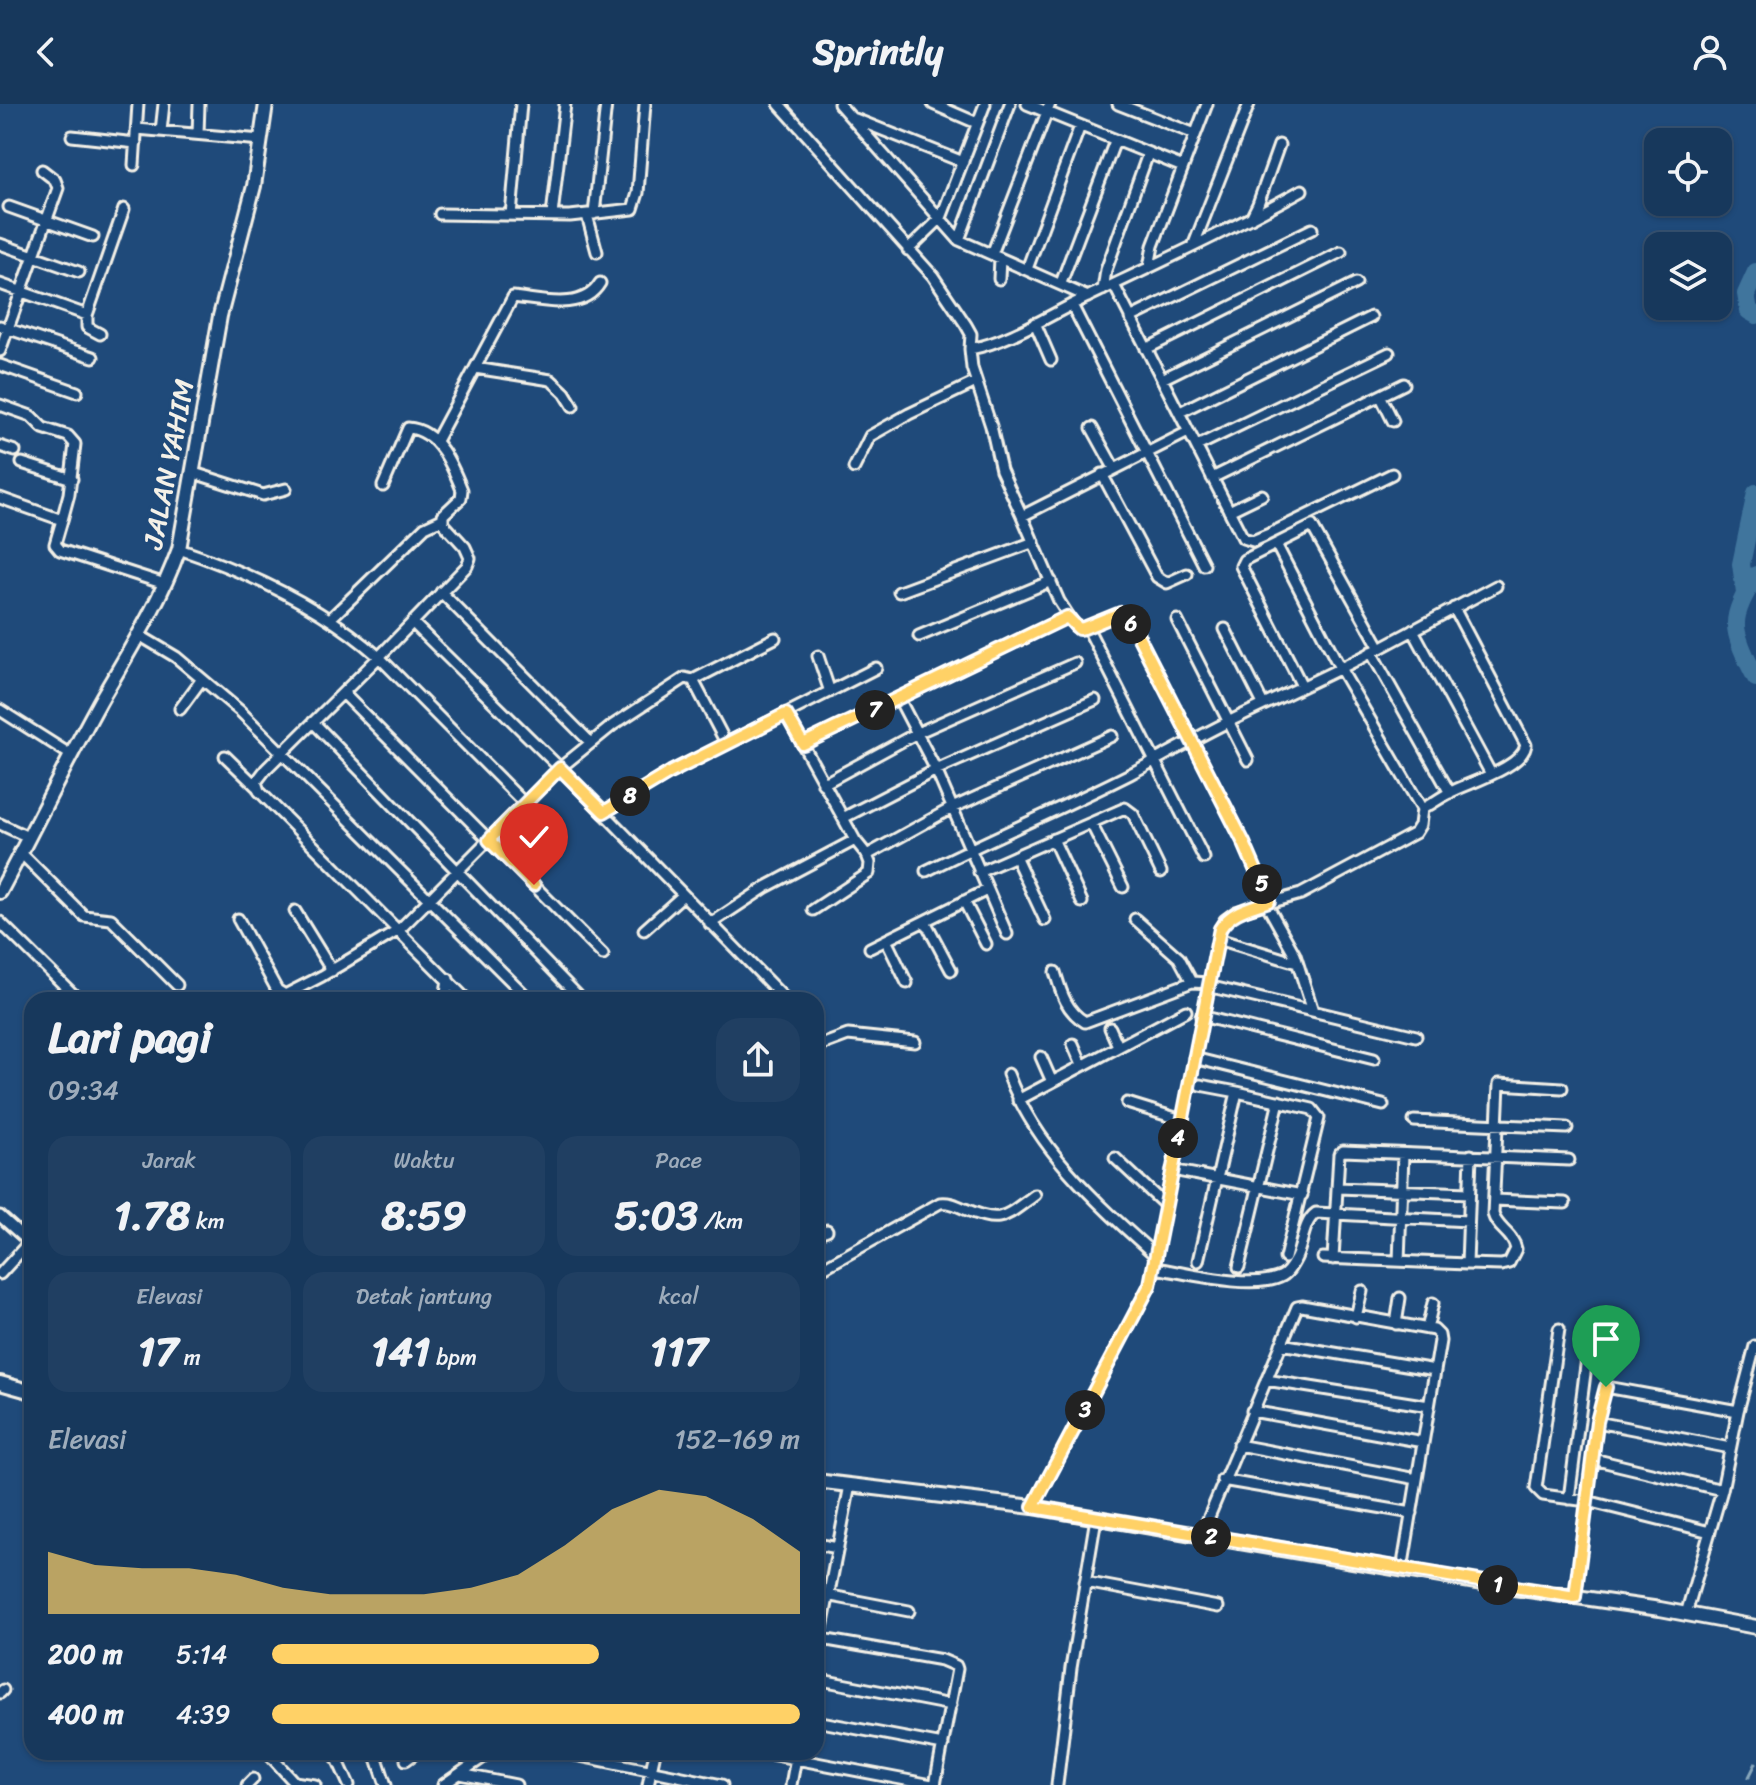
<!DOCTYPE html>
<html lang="id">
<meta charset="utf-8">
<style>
body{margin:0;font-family:Sriracha,sans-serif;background:#203f62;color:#f1f3f6;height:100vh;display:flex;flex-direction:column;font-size:30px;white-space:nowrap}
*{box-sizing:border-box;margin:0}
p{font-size:26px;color:#9eacbb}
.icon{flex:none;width:44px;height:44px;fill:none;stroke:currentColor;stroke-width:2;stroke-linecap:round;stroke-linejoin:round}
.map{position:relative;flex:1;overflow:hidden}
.details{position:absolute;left:24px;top:888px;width:800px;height:768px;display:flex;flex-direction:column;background:#17385c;border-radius:24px;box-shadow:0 2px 6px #0004,0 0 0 2px #365272}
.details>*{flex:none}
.tools{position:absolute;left:1644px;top:24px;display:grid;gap:16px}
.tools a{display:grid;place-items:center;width:88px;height:88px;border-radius:16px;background:#17385c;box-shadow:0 2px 6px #0004,0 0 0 2px #365272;font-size:40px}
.pin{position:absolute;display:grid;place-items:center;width:68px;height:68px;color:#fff;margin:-82px -34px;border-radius:50% 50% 50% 0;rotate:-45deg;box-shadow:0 0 8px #0007}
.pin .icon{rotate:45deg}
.km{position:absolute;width:40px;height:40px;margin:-20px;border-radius:50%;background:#222;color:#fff;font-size:22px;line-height:40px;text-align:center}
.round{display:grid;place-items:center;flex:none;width:84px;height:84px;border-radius:24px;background:#203f62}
.summary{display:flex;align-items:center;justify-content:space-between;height:136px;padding:0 24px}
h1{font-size:44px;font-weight:700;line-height:60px}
.metrics{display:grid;grid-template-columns:repeat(3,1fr);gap:12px;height:136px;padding:8px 24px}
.metrics div{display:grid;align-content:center;border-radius:20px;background:#203f62;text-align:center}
.metrics b{font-size:40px;font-weight:700}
.metrics small{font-size:22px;font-weight:400}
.metrics p{font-size:22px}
.chart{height:224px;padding:16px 24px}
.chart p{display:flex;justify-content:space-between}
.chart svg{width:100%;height:144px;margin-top:8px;fill:#ffd166;opacity:.7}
ul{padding:0 24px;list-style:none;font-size:26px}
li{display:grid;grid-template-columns:128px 96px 1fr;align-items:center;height:60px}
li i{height:20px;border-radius:10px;background:#ffd166}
header{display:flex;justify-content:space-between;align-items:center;height:104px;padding:0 24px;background:#17385c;font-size:36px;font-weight:700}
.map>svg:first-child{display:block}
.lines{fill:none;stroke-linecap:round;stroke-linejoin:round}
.stream{stroke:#88a7bb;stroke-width:3}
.river{stroke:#40759d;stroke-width:18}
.street-casing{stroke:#f4f1e8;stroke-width:15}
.secondary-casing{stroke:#f4f1e8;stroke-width:18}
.street{stroke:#1f4a7a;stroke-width:9}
.secondary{stroke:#1f4a7a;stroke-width:12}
.route-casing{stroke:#fff;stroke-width:16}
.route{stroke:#ffd166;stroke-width:10}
.labels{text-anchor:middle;stroke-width:6;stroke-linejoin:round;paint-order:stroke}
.street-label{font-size:28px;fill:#f4f1e8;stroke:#1f4a7a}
</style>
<header><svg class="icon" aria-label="back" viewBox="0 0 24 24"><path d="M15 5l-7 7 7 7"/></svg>Sprintly<svg class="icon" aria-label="person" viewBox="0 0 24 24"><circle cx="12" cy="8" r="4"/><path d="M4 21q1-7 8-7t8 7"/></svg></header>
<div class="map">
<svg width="1756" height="1681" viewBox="0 0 1756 1681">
<rect width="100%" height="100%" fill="#1f4a7a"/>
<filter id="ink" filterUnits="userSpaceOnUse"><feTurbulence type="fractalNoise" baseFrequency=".0125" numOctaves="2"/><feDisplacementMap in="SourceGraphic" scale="16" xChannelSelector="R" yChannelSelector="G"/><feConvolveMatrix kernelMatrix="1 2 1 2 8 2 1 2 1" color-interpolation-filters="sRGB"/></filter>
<g filter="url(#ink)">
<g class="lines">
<!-- stream -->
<path class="stream" d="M 1749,1673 L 1756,1659"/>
<!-- river -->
<path class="river" d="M 1756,168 L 1746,190 L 1749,207 L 1756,211
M 1756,471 C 1749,484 1736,503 1736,519 C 1735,535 1749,560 1756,574
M 1745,489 L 1741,460 L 1756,389"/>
<!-- street casing -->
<g class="street-casing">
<path id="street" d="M 779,0 L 933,172 L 966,221 L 971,230 L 970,245 C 1007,238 1043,215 1077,198 C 1152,162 1229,127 1302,86
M 839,0 L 959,136 L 1088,193
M 933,0 L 977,19
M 1027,0 L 1183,63
M 1118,0 L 1195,30
M 855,15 L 963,58
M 137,25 L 261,36
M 161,27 L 164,0
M 198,30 L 199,0
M 72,32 L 136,39
M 134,61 L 138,0
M 9,103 L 93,133
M 440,110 L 570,112 L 633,105 L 638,89 L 645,0
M 594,110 L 606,0
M 511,111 L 521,0
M 552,111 L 565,0
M 587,111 L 597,148
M 1251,114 L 1258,100 L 1279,41
M 959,136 L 1010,0
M 0,140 L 79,168
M 1194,140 L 1249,0
M 908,146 L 941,114 L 985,0
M 992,150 L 1050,0
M 1149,163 L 1153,142 L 1207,0
M 1027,165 L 1080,22
M 999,175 L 1000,154
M 1061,179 L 1115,37
M 0,180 L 87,211
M 1114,181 L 1243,434 L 1253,437 L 1267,431 L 1392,370
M 1103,186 L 1106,166 L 1148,50
M 1072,201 L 1204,461
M 1130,214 L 1312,125
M 1035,219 L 1051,256
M 0,222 L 93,253
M 100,230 L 87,223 L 87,211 L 124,105
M 970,245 L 972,264 L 991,322 L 1001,366 L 1022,412 L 1188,328
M 1146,245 L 1341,148
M 0,247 L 58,84 L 55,76 L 42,66
M 0,261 L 77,288
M 475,264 L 551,276 L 565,289 L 573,302
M 1162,275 L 1356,179
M 1381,293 L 1393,317
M 0,301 L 31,312 L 43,324 L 68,332 L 75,340 L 69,390 L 62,416
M 1180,308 L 1371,213
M 1092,324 L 1114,364
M 436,337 L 513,193 C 541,196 583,208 600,179
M 0,342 L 15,347
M 1197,342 L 1389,249
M 22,359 L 72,375
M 854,364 L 870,332 L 909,310 L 976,278
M 194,369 L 263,391 L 286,385
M 1102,370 L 1157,473 L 1167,479 L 1187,470
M 1212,374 L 1404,280
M 0,394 L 62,416 L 55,440 L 60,446 L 165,480
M 1229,407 L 1262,391
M 1022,412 L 1059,497 L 1075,522 L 1084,524 L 1121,509 L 1130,516 L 1244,739 L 1269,797
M 179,445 C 250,469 323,503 379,553 L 467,462 L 470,454 L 465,443 L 443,419 L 443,411 L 461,394 L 462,386 C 452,361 438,326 408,324 L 383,382
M 441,488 L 590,638
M 899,488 L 1034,438
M 331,514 L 425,423 L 442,415
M 1177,516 L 1248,656
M 1087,523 L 1204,754
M 1225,525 L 1263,600
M 1413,526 L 1491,670
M 139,531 L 176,553 L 240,607 L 530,896
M 919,532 L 1051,477
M 1380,544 L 1496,482
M 1371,548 L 1450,689
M 818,552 L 830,588
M 693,576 L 775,534
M 343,589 L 603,851
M 899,595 L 936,666 L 1007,830
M 180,605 L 202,575
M 0,606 L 71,651
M 786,610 L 855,736 L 867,751 L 952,704 L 1112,632
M 313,618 L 582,896
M 726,639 L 693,576 L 685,574 L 613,621 L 560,664 L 786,896
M 803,640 L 1067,513
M 225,652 L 256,682
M 823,680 L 917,629 L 1075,559
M 1422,705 C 1432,700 1441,693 1451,688 C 1470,678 1522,664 1526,641 L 1454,504
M 604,708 L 671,668 L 876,564
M 843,714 L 936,666 L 1095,596
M 1091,719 L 1123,783
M 0,720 L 28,733
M 1053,735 L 1082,798
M 21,749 L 84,812 L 111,815 L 177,881
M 1015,752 L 1045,816
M 926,767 C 993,733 1063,704 1130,670 C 1164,652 1197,633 1232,616 C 1281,592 1332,570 1380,544 L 1312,422 L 1244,456 L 1241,462 L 1302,582
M 979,768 L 1125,704 L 1133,710 L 1161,768
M 964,797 L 986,840
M 1266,799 L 1295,851 L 1313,907
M 813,806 L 869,769 L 870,759 L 867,751
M 295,807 L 332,867
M 238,815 L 277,886 L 285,891 L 322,872 L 399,826 L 560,664 L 413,519
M 1135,815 L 1179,854 L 1192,878
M 925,817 L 951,866
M 0,818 L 79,896
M 710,820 L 766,783 L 855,736
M 644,826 L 682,792
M 1218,835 L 1297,859
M 886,836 L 907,879
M 870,844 L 987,786
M 1055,868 C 1061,888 1066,907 1085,918 L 1192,878 L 1209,879
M 1208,882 L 1416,932
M 445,896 L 448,875
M 467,896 L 259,687 L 256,678 L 266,665 L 379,553 L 525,700
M 1201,912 L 1374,955
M 1110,924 L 1118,942
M 1073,940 L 1082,961
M 816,943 L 848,931 L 915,938
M 1041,953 L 1052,978
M 1194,954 L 1383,1001
M 1008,970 C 1036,1045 1097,1099 1156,1152
M 1237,988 L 1312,1005 L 1319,1014 L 1285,1154
M 1018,996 L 1186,907
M 1127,999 L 1182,1016
M 1414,1017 L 1567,1024
M 1115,1054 L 1164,1100
M 1172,1066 L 1302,1091
M 1338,1084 L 1469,1089
M 1494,1096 L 1565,1099
M 0,1112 L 29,1138
M 816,1130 L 827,1126
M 1323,1154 L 1467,1160 L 1471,1051
M 1333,1155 L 1339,1050 L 1343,1047 L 1569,1056
M 1198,1157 L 1237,988 L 1200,981
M 1399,1157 L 1403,1050
M 1467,1160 L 1501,1161 L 1509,1159 L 1516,1145 C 1513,1129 1497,1125 1493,1110 L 1499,980 L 1562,984
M 1239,1163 L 1279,997
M 1155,1164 C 1187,1169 1250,1186 1280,1173 C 1288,1170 1292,1161 1296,1154 C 1303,1140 1303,1118 1316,1109 L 1468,1117
M 816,1168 L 940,1099 C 951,1098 955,1101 965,1105 C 1002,1121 1004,1113 1035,1091
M 0,1170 L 32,1135
M 1356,1213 L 1362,1187
M 1396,1220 L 1400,1194
M 1427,1225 L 1433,1199
M 1559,1225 L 1536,1384 L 1543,1391 L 1587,1397 L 1710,1428
M 1281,1240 L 1435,1266
M 1266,1276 L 1429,1302
M 1252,1307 L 1423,1338
M 1597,1318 L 1730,1344
M 1238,1341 L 1417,1375
M 1593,1355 L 1722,1386
M 1222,1376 L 1412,1409
M 1569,1395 L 1590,1230
M 1033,1403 L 1150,1181 L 1220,825 L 1225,816 L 1236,808 L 1301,790 L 1415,729 L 1420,721 L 1422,705 L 1340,564 L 1276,440
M 1201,1432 L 1297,1203 L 1302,1202 L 1434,1226 L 1439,1231 L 1440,1237 L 1402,1466
M 816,1440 L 838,1444
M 1085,1478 L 1218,1503
M 816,1489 L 909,1507
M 1575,1493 L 1597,1318 L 1606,1283 L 1738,1307
M 1686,1510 L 1722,1386 L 1738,1307 L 1755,1242
M 816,1534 L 942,1556 L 956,1562 L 957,1565 L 935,1681
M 816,1555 L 850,1381
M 816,1575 L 951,1601
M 0,1589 L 3,1586
M 816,1617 L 943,1641
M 267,1648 L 294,1678 L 315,1681
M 334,1648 L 349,1681
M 375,1648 L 386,1681
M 560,1648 L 722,1681
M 759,1648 L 932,1681
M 406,1656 L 417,1648
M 460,1670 L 516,1681
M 247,1681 L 253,1675
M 443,1681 L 491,1648
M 648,1681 L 655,1648
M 791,1681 L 797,1648
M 1057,1681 L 1071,1564 L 1096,1414"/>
</g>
<!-- secondary casing -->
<g class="secondary-casing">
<path id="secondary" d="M 0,788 C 35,723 67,656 103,592 C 131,544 160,498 179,445 L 220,212 L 254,82 L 266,0
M 0,1279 L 32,1288
M 816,1377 L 1033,1403 L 1493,1481 L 1660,1505 L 1756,1523"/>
</g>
<!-- street -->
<use href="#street" class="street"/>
<!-- secondary -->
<use href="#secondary" class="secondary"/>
</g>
</g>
<g class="lines" filter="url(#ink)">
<!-- route casing -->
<g class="route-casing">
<path id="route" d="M 534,781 L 489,736 L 560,664 L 604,708 L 671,668 L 786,610 L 803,640 L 1067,513 L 1079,525 L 1084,524 L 1121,509 L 1130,516 L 1244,739 L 1269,797 C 1250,804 1231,807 1220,825 L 1150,1181 L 1033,1403 L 1575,1493 L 1597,1318 L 1606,1283"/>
</g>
<!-- route -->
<use href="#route" class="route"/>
</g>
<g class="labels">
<!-- street labels -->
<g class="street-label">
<text transform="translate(168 360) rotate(-79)" y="10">JALAN YAHIM</text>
</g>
</g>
</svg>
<div class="tools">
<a><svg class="icon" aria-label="locate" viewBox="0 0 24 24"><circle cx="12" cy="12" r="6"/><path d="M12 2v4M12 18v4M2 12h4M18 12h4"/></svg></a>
<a><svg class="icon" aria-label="layers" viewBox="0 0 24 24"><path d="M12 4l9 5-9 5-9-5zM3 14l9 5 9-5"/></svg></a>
</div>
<div class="pin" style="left:1606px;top:1283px;background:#1e9e55"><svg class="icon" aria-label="arrive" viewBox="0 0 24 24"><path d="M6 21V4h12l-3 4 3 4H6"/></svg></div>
<div class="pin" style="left:534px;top:781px;background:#d93025"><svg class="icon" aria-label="check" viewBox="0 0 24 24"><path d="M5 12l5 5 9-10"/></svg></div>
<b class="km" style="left:1498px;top:1481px">1</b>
<b class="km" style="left:1211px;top:1433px">2</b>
<b class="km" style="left:1085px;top:1306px">3</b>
<b class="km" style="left:1178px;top:1034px">4</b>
<b class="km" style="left:1262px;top:780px">5</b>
<b class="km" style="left:1131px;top:520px">6</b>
<b class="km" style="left:875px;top:606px">7</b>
<b class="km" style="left:630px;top:692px">8</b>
<section class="details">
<div class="summary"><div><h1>Lari pagi</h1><p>09:34</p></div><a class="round"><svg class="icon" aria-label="share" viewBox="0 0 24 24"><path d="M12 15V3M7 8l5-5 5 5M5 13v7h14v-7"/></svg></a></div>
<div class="metrics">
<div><p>Jarak</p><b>1.78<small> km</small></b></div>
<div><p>Waktu</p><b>8:59</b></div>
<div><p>Pace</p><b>5:03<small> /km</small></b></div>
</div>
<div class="metrics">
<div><p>Elevasi</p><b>17<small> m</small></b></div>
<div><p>Detak jantung</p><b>141<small> bpm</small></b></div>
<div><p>kcal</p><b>117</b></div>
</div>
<div class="chart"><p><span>Elevasi</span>152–169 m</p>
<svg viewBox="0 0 160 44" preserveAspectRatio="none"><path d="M0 44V25L10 29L20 30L30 30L40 32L50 36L60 38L70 38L80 38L90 36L100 32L110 23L120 12L130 6L140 8L150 15L160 25V44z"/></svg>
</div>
<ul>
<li><b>200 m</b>5:14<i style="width:62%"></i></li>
<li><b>400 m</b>4:39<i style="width:100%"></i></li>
</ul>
</section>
</div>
